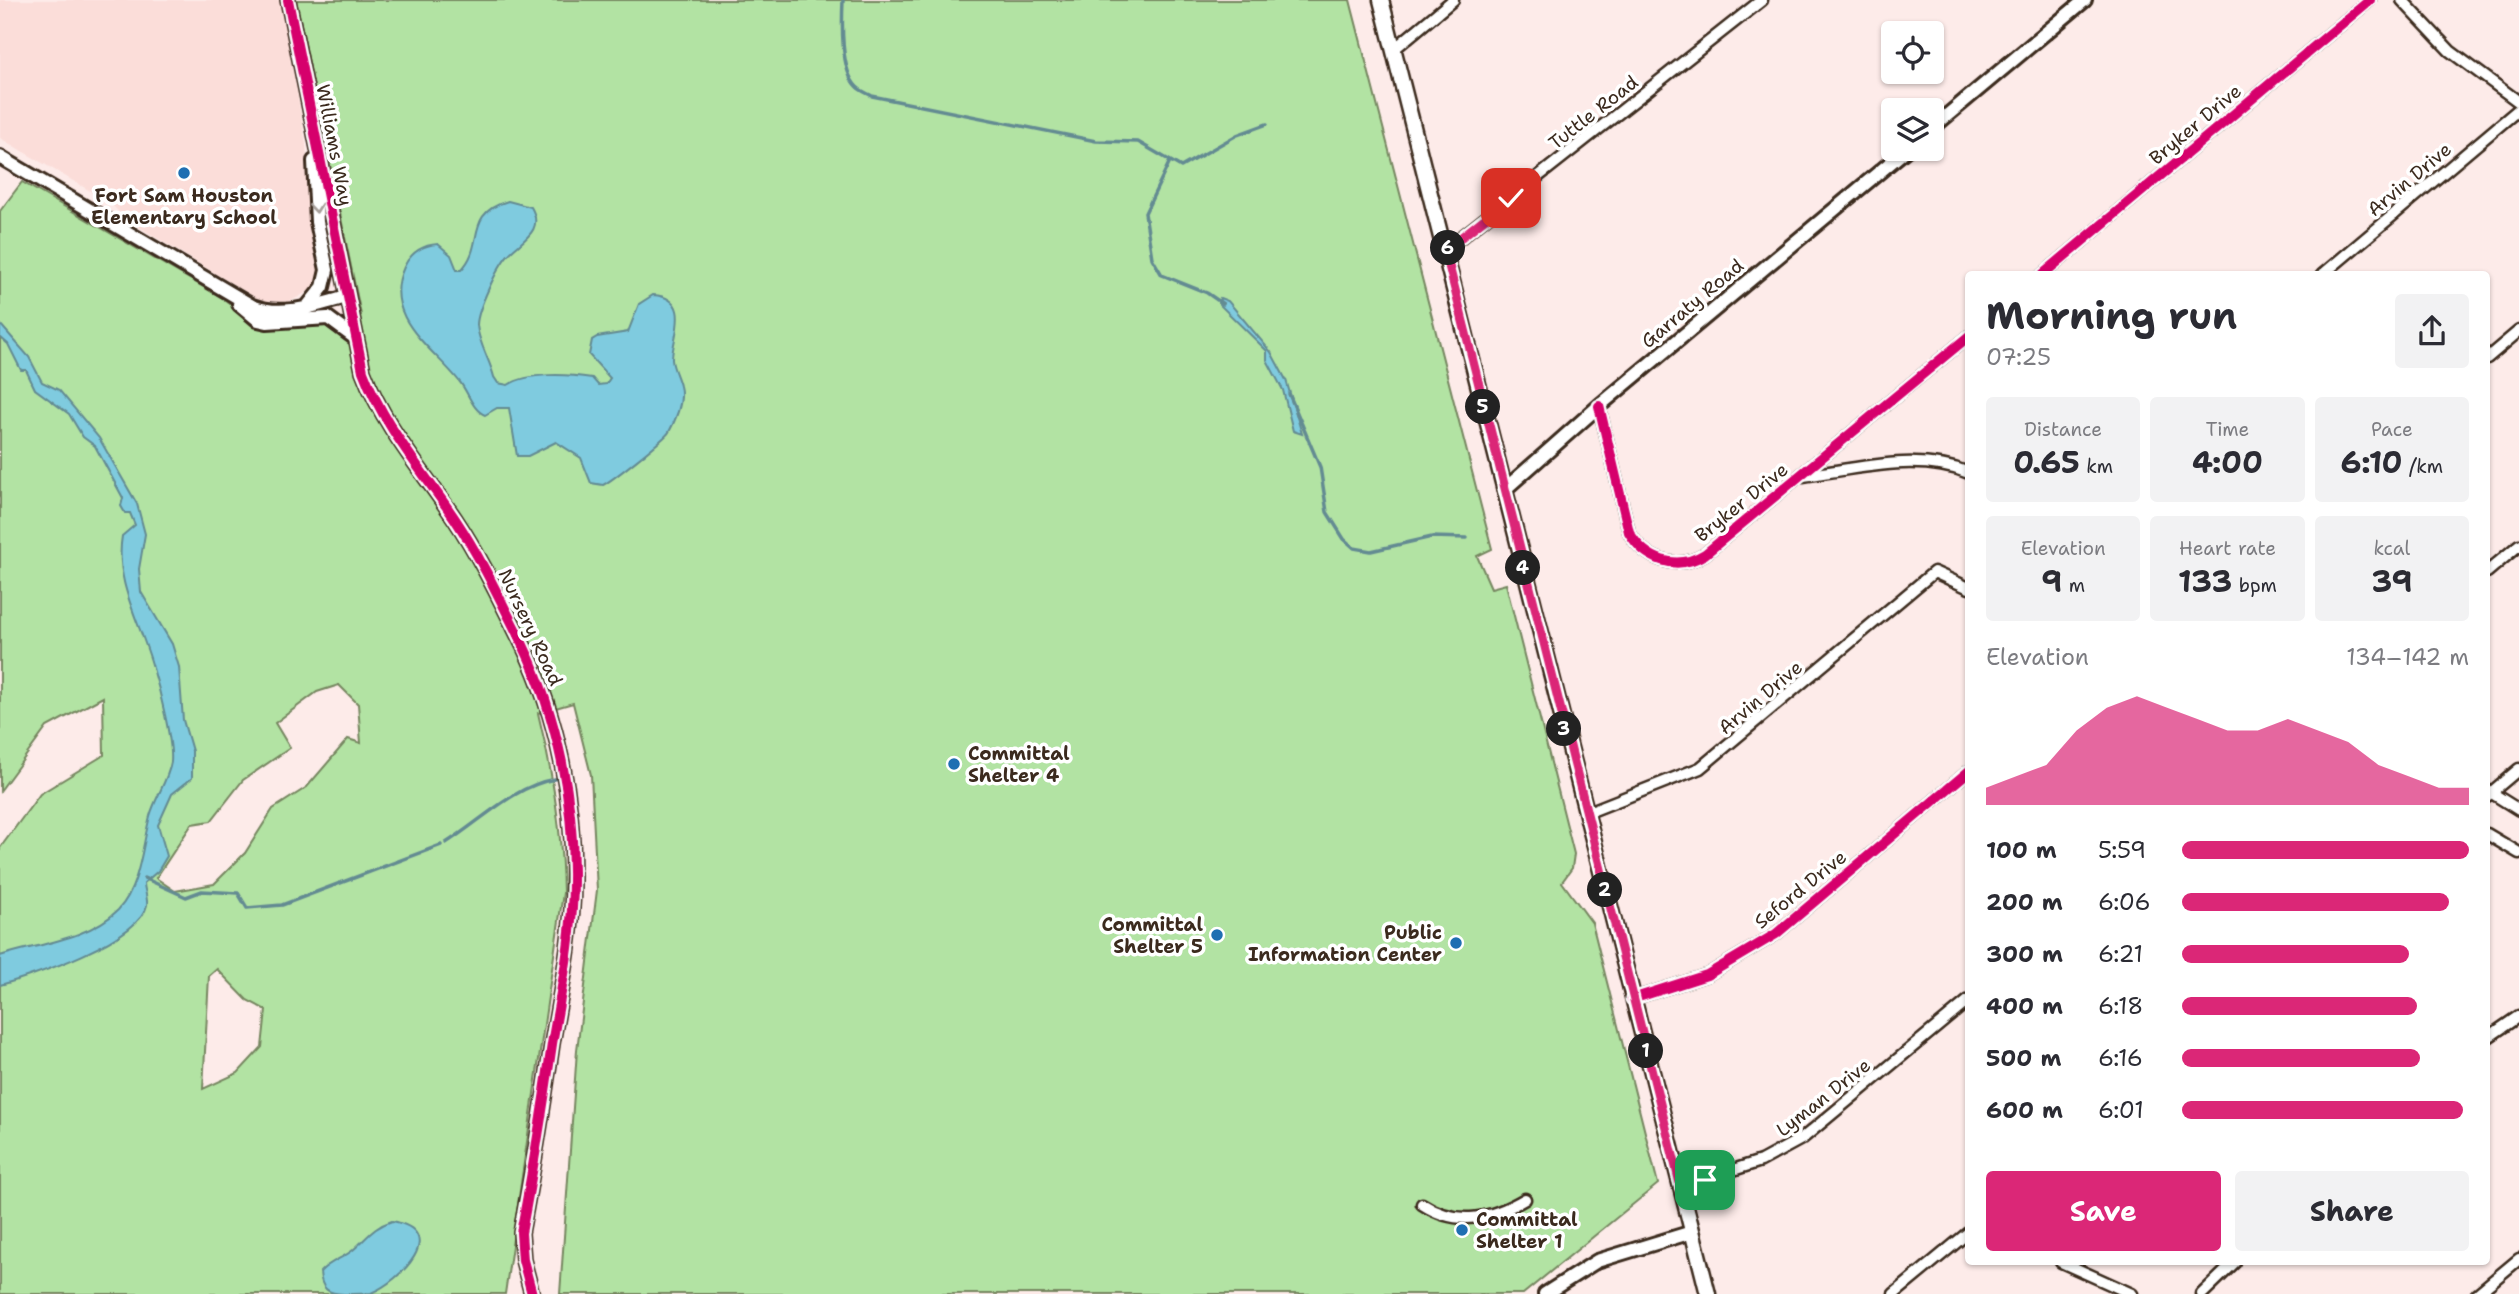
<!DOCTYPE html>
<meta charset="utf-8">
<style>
body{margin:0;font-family:"Shantell Sans",sans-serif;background:#f2f2f3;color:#2b2b33;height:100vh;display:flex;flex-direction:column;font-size:26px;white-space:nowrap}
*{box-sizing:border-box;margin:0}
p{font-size:23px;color:#7c7c81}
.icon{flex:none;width:38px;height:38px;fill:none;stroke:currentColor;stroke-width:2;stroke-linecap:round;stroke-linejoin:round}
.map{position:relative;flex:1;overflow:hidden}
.side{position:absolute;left:1965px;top:271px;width:525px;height:994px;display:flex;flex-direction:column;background:#fff;border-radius:7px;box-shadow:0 2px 5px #0004}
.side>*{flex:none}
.controls{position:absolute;left:1881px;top:21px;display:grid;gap:14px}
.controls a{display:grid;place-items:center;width:63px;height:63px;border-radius:7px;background:#fff;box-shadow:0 2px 5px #0004;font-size:35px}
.pin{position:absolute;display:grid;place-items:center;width:60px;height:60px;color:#fff;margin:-30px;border-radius:14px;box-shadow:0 4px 10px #0006}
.km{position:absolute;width:35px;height:35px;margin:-18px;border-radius:50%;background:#222;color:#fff;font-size:19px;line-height:35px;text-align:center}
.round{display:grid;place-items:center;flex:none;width:74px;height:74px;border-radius:7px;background:#f2f2f3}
.head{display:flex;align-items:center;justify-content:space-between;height:119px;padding:0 21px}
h1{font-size:38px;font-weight:700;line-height:52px}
.metrics{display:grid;grid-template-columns:repeat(3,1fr);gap:10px;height:119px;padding:7px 21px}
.metrics div{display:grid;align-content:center;border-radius:7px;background:#f2f2f3;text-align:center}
.metrics b{font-size:30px;font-weight:700}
.metrics small{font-size:19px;font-weight:400}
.metrics p{font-size:19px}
.chart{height:196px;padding:14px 21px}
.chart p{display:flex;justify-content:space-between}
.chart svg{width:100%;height:126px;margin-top:7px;fill:#db2777;opacity:.7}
.primary-button{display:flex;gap:14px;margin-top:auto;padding:14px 21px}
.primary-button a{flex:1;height:80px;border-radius:7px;background:#db2777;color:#fff;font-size:28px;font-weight:700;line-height:80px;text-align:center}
.primary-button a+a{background:#f2f2f3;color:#2b2b33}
ul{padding:0 21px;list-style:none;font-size:23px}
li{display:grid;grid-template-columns:112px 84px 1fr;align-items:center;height:52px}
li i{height:18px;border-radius:9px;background:#db2777}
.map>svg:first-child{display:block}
.built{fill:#fbddd9}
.green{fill:#b2e3a3;stroke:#768660;stroke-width:2;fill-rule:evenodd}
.water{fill:#7fcbdf;stroke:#648b92;stroke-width:2}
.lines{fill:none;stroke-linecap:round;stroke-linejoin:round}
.stream{stroke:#648b92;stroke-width:3.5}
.minor-casing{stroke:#3b2a1e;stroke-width:15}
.tertiary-casing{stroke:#3b2a1e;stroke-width:18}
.secondary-casing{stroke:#3b2a1e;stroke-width:19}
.minor{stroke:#fff;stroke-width:10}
.tertiary{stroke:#fff;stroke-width:12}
.secondary{stroke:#fff;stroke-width:14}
.cycleway-casing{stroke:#fff;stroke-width:15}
.cycleway{stroke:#d6006c;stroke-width:10}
.oneway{stroke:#a79f9a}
.route-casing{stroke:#fff;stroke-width:14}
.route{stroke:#db2777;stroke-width:9}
.poi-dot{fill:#1f6fb2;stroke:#fff;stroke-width:2.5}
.labels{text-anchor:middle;stroke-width:7;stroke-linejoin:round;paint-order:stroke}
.street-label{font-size:19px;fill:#3b2a1e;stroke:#fff}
.poi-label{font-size:19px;font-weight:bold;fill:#3b2a1e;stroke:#fff;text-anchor:start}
</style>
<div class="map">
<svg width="2519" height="1294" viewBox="0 0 2519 1294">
<rect width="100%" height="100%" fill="#fdebe9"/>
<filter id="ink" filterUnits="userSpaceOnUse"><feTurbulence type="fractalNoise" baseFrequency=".0143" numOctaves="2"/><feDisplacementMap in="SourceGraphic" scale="14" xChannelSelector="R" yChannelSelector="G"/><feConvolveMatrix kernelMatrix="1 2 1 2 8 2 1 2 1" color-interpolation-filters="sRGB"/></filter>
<g filter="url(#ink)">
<!-- built -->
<path class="built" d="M 0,0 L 281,0 L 306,144 L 310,211 L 321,265 L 320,275 L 311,290 L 289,302 L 260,301 L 126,219 L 109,202 L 0,138 Z"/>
<!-- green -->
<path class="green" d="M 296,0 L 1350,0 L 1492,549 L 1477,556 L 1491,588 L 1506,584 L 1574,854 L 1572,868 L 1562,882 L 1592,923 L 1658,1184 L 1523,1294 L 560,1294 L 577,1050 L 597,890 L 591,775 L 573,703 L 538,713 C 553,774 562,830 563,893 L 505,1294 L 0,1294 L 0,848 L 40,794 L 104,755 L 103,697 L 47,727 L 0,791 L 0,211 L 22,182 L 224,299 L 246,317 L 329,325 L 361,315 ZM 339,685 L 358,704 L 361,743 L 348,739 L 307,787 L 273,809 L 245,853 L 214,884 L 175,891 L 156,878 L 192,824 L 211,821 L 243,780 L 290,748 L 275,723 L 317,692 ZM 217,969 L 247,1000 L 266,1010 L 262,1047 L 238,1073 L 203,1089 L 209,976 Z"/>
<!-- water -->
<path class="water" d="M 508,201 L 531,207 C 545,231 522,240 508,255 C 498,266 477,310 477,325 C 478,342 490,360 494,377 L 498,383 L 508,385 C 529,372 567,374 592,378 L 598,385 L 606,384 L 610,378 L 589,355 L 592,340 L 597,337 L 628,332 L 639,304 L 653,295 C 695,298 671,339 672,360 C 673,369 678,377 680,386 C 684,400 676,419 669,432 C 666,438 610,482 603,485 L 591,483 L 581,458 L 556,442 L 528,456 L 517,456 L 509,408 L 497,408 L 485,415 C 472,410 468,391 459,381 C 432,347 381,317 404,267 C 411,252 422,245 438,244 L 451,255 L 457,270 L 461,270 C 486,245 463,214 508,201 Z
M 1220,298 L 1228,301 L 1271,352 L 1286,380 L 1302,434 L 1293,431 L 1283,390 L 1267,360 L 1267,351 L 1219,304 Z
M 0,324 L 29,357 L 42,382 L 59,390 L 99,438 L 137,504 L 145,534 L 139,569 L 141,592 L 172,644 L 179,667 L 183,720 L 192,751 L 192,778 L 172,794 L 158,825 L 167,856 L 158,871 L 144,883 C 144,889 148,899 147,905 C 140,940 31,977 0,985 L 0,956 C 38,944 89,939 118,910 C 140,887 142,846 150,816 C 155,798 168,780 171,762 C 173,742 159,688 153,668 C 141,623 114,583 122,536 L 135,525 L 130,513 L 125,513 L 121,506 L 123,498 L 95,446 L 83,437 L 69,414 L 35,389 L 26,370 L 21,370 L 8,344 L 0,337 Z
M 392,1221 C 450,1232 400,1281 371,1293 C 363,1294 352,1294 344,1294 C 328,1294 321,1289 320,1272 C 330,1261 342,1259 353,1250 C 367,1238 373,1227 392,1221 Z"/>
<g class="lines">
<!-- stream -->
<path class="stream" d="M 843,0 C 842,22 840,71 857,87 C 861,91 867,93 872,96 L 1096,141 L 1138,142 L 1181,167 L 1237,135 L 1267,124
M 1170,161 L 1145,213 L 1152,258 L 1162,275 L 1207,293 L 1223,304
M 1289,394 L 1320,467 L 1327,512 L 1344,539 L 1354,548 L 1371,551 L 1432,537 L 1467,538
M 446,843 C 481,821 514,786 555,779
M 144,878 L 186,897 L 202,891 L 238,893 L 247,908 L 282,905 L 441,845"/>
<!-- minor casing -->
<g class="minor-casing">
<path id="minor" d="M 2402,0 L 2450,51 L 2519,102
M 1393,50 L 1453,0
M 1445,250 L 1762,0
M 2042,275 L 2370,0
M 2322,275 L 2519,109
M 2487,358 L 2519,331
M 1599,406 L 1629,532 C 1645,560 1676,572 1705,554 L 1969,336
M 1803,476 C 1856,469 1917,452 1969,473
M 2487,572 L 2519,545
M 2487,790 L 2519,810
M 2487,796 L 2519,769
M 1586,813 L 1700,768 L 1934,572 L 1969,588
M 2487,834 L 2519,853
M 1632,999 L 1707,975 L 1776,934 L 1969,771
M 2487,1038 L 2519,1016
M 1680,1187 L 1761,1161 L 1803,1138 L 1969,1000
M 1422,1204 C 1457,1227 1491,1219 1525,1199
M 2061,1262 L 2132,1294
M 1894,1294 L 1969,1232
M 2202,1294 L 2235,1262
M 2477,1294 L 2519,1259"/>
</g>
<!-- tertiary casing -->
<g class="tertiary-casing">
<path id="tertiary" d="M 288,0 L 363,371 C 384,427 422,470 455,519 C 481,558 502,603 523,645 C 558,718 574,801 573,881 C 573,935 561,991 552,1044 C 543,1107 533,1170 521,1233 L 523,1260 L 532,1294
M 1932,128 L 2085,0
M 0,157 L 252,306 C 283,318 316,305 347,297
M 239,304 L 258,320 L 267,322 L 328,318 L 355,338
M 307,307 L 323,287 L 327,270 L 317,222 L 314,161
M 1504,490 L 1599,406 L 1907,149
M 1545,1294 L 1597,1261 L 1692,1232"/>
</g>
<!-- secondary casing -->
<g class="secondary-casing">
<path id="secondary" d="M 1381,0 L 1708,1294"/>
</g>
<!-- minor -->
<use href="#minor" class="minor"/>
<!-- tertiary -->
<use href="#tertiary" class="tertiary"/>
<!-- secondary -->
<use href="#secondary" class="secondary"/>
<!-- cycleway casing -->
<g class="cycleway-casing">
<path id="cycleway" d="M 288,0 L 363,371 C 384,427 422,470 455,519 C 481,558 502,603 523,645 C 558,718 574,801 573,881 C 573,935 561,991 552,1044 C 543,1107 533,1170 521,1233 L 523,1260 L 532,1294
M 2042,275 L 2370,0
M 1599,406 L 1629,532 C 1645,560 1676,572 1705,554 L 1969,336
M 1632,999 L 1707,975 L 1776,934 L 1969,771"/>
</g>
<!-- cycleway -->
<use href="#cycleway" class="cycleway"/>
</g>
<!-- one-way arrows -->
<defs><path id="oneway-chevron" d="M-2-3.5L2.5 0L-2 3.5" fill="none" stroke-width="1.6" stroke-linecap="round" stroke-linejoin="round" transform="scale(1.75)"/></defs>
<use class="oneway" href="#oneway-chevron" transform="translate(316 208) rotate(84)"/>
</g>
<g class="lines" filter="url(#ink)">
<!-- route casing -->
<g class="route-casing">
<path id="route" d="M 1511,198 L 1445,250 L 1681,1187 L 1705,1180"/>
</g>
<!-- route -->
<use href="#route" class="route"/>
</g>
<!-- markers -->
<g class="poi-dot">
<circle cx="184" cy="173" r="7"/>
<circle cx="954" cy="764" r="7"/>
<circle cx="1217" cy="935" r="7"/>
<circle cx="1456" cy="943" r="7"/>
<circle cx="1462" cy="1230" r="7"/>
</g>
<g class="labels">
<!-- street labels -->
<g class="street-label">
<text transform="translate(1593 112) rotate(-38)" y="7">Tuttle Road</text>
<text transform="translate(2195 124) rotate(-40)" y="7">Bryker Drive</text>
<text transform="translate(335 145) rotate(79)" y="7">Williams Way</text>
<text transform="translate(2409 179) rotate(-40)" y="7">Arvin Drive</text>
<text transform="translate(1692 303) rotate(-40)" y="7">Garraty Road</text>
<text transform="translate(1741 502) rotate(-39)" y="7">Bryker Drive</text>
<text transform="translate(531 627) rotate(65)" y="7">Nursery Road</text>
<text transform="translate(1760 697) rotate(-40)" y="7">Arvin Drive</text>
<text transform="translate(1800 889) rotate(-39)" y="7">Seford Drive</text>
<text transform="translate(1823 1097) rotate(-38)" y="7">Lyman Drive</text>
</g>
<!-- poi labels -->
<g class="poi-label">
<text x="184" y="202" text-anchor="middle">Fort Sam Houston<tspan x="184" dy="22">Elementary School</tspan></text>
<text x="968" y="760">Committal<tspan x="968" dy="22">Shelter 4</tspan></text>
<text x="1203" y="931" text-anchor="end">Committal<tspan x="1203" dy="22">Shelter 5</tspan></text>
<text x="1442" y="939" text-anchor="end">Public<tspan x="1442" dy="22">Information Center</tspan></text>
<text x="1476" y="1226">Committal<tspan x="1476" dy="22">Shelter 1</tspan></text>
</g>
</g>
</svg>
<div class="controls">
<a><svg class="icon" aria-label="locate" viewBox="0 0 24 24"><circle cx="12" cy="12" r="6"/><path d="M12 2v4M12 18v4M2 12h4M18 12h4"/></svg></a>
<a><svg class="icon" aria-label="layers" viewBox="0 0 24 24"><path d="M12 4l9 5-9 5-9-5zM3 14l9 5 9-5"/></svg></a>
</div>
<div class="pin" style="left:1705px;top:1180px;background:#1e9e55"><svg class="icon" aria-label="arrive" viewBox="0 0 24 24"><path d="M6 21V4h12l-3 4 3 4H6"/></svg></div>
<div class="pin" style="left:1511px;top:198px;background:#d93025"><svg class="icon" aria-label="check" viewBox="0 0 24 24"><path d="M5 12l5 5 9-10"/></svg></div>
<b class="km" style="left:1646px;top:1051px">1</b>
<b class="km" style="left:1605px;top:890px">2</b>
<b class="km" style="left:1564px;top:729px">3</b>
<b class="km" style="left:1523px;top:568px">4</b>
<b class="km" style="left:1483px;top:407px">5</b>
<b class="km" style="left:1448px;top:248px">6</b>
<section class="side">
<div class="head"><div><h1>Morning run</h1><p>07:25</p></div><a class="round"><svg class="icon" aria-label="share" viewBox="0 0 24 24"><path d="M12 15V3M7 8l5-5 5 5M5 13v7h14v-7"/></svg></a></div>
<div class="metrics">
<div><p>Distance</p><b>0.65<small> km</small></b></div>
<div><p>Time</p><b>4:00</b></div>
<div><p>Pace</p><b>6:10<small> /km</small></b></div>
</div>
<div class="metrics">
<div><p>Elevation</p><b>9<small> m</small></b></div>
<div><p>Heart rate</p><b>133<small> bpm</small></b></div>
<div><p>kcal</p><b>39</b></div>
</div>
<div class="chart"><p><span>Elevation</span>134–142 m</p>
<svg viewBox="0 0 160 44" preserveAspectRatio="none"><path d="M0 44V38L10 34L20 30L30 18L40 10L50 6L60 10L70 14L80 18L90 18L100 14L110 18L120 22L130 30L140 34L150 38L160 38V44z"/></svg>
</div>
<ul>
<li><b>100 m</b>5:59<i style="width:100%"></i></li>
<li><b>200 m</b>6:06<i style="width:93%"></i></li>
<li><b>300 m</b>6:21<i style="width:79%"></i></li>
<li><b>400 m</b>6:18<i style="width:82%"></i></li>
<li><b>500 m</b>6:16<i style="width:83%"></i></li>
<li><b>600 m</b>6:01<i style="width:98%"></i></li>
</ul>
<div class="primary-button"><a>Save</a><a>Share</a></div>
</section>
</div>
